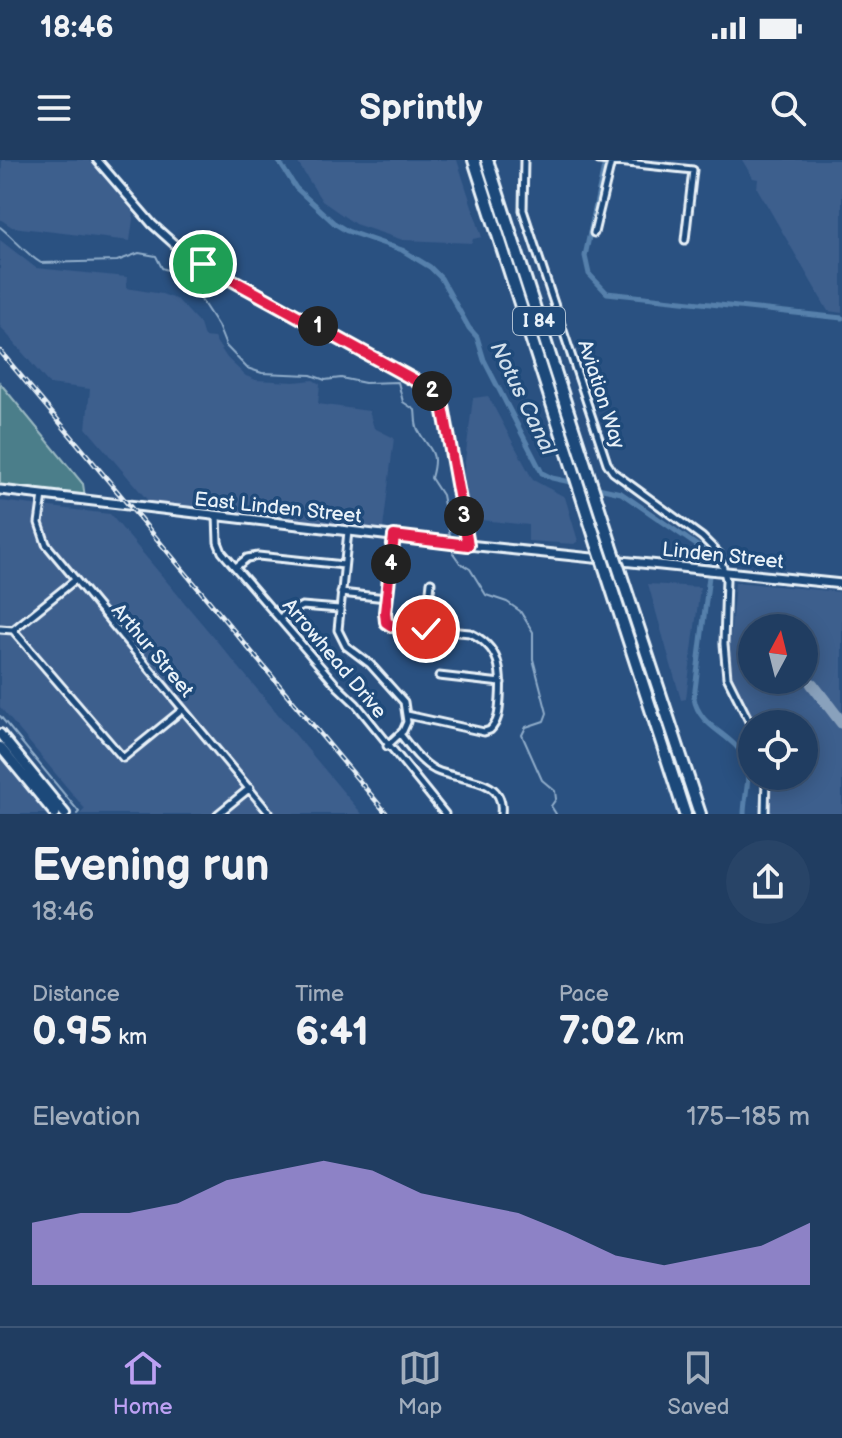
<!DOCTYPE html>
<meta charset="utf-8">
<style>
body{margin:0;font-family:"Balsamiq Sans",sans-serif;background:#284467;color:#f1f3f6;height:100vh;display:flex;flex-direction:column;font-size:30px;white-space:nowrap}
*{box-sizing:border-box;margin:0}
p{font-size:26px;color:#a2aebd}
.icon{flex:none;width:44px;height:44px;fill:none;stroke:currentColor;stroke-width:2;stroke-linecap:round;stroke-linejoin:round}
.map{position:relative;height:654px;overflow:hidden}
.details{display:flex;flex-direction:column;background:#203d61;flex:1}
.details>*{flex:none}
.needle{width:52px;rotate:7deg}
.tools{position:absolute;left:738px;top:454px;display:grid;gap:16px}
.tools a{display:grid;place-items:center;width:80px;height:80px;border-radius:50%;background:#203d61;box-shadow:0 4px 20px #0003,0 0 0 2px #3d5676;font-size:40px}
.pin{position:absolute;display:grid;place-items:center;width:68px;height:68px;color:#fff;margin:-34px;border:4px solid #fff;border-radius:50%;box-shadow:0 2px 8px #0007}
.km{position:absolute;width:40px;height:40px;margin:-20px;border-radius:50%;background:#222;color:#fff;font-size:22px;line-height:40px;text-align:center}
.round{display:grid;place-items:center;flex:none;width:84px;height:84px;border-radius:42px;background:#284467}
.summary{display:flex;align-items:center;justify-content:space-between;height:136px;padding:0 32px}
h1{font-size:44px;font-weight:600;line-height:60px}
.figures{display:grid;grid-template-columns:repeat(3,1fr);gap:12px;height:136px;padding:8px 32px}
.figures div{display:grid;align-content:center}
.figures b{font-size:40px;font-weight:600}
.figures small{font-size:22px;font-weight:400}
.figures p{font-size:22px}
.chart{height:224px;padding:16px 32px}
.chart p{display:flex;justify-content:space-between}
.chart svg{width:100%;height:144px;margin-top:8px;fill:#bca0f2;opacity:.7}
.status{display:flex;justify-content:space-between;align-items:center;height:56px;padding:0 40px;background:#203d61;direction:ltr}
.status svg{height:22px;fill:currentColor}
header{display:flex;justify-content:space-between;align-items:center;height:104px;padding:0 32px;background:#203d61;font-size:36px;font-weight:600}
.dock{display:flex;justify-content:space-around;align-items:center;height:112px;border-top:2px solid #3d5676;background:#203d61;font-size:22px;color:#a2aebd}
.dock a{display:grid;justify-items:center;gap:4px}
.dock .on{color:#bca0f2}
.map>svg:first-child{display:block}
.built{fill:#3c5e8d;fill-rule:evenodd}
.green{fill:#4b7e8a;stroke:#9ab8c1;stroke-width:2}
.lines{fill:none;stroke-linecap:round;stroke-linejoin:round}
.stream{stroke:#90adca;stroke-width:2}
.canal{stroke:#5680ab;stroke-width:5}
.taxiway{stroke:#89a1bc;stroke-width:12}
.minor-casing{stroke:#e8f1f8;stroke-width:11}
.tertiary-casing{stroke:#e8f1f8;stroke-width:12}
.secondary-casing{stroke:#e8f1f8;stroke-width:13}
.primary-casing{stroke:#e8f1f8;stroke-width:14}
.motorway-casing{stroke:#e8f1f8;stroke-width:16}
.minor{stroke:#1f4a7a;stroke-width:5}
.tertiary{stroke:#1f4a7a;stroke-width:6}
.secondary{stroke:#1f4a7a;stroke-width:7}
.primary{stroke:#1f4a7a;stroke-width:8}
.motorway{stroke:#1f4a7a;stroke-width:10}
.rail-casing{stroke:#e8f1f8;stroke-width:5}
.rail{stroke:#1f4a7a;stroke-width:2;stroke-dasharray:6;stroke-linecap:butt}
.motorway-bridge-casing{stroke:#e8f1f8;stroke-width:16;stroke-linecap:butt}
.motorway-bridge{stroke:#1f4a7a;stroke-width:10}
.route-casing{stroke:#fff;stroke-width:16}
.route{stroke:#e11d48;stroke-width:10}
.labels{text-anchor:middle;stroke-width:7;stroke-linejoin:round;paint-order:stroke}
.shield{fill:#1f4a7a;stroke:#acbfd2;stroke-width:2}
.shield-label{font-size:18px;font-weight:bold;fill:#e8f1f8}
.street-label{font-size:20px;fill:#e8f1f8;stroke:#1f4a7a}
.water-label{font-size:22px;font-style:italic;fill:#d2e0ec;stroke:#1f4a7a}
</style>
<div class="status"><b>18:46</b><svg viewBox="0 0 49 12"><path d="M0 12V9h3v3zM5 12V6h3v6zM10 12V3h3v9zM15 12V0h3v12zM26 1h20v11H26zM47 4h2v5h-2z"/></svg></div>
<header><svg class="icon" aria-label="menu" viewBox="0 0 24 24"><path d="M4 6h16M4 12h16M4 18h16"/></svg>Sprintly<svg class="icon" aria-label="search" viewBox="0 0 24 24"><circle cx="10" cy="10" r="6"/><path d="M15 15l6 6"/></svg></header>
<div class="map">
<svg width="842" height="654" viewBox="0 0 842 654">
<rect width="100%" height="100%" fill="#2a5181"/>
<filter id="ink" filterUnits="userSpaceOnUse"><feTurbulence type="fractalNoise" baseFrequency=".0125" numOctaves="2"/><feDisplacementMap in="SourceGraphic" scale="16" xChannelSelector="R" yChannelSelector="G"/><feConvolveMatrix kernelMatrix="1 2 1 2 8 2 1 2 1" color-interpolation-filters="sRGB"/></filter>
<g filter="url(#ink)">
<!-- built -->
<path class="built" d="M 2,0 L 89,0 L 134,53 L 130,81 L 12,67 L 0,59 Z
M 296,0 L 457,0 L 482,77 L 473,79 L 472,83 L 403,80 L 355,64 L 322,41 Z
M 742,0 L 842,0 L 842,153 L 828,151 L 757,28 L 758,19 L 753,18 Z
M 0,80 L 36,108 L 127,117 L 126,128 L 162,134 L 178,140 L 200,164 L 204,177 L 214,178 L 227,198 L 246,216 L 256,220 L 294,222 L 313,220 L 320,224 L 318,244 L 369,251 L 374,268 L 394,278 L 383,369 L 149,342 L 86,268 L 90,229 L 49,224 L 0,166 Z
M 488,236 L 533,320 L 565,337 L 578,381 L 574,384 L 528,381 L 528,365 L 471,359 L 462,324 L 473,238 Z
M 0,341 L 110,354 L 362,654 L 80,654 L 85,649 L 0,547 Z
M 735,422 L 842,432 L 842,654 L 765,654 L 766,616 L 804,616 L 804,564 L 752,564 L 727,517 ZM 752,468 L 804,468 L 804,520 L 752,520 Z
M 648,424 L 700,427 L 686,539 L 681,540 Z
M 0,593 L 50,654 L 0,654 Z"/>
<!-- green -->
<path class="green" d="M 0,223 L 83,324 L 85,337 L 0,327 Z"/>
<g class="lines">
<!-- stream -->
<path class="stream" d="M 0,67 C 14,78 27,95 41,103 L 117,101 L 139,93 L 156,96 L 162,108 L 173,112 L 196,132 L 218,166 L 226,186 L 247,208 L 262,213 L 311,215 L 325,220 L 341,218 L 365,223 L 398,222 L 403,242 L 415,250 C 416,256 415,264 418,270 C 430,292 439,290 431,318 L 442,335 L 450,376
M 453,393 L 460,403 L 470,409 L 486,435 L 507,442 L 520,451 L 533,472 L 533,499 L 547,553 L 544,561 L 526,567 L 522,575 L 542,620 L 555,631 L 556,639 L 551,646 L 556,654
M 0,556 L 79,652 L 77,654"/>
<!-- canal -->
<path class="canal" d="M 278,0 L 296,28 L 334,63 L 347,71 L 402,90 L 430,107 L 441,118 L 469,168 L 477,177 L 484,200 L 542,313 L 552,318 L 621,333 L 705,391 L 709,397 L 709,416 L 694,538 C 699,569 736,574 746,602 C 751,618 744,638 744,654
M 605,2 L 585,96 L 589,114 L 607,133 L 842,158"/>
<!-- taxiway -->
<path class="taxiway" d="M 812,524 L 842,563"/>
<!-- minor casing -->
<g class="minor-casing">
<path id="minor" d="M 524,0 L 523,50 L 607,303 L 613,312 L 702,377 L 719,394 L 726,419 L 724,484 L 727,517 L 752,567
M 599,0 L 693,10 L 685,80
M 594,73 L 611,2
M 43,335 L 39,363 L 46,384 L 270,654
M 217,356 L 218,382 L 222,392 L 338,527 L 356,544 L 445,654
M 348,371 L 338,470 L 346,486 L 370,504 L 404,542 L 407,562 L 403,571 L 387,586
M 394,376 L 386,462 L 392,466 L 470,473 C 500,487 502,510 500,539 C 499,551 499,561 490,570 L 484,572 L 407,555
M 236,407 L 247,398 L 258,396 L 344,405
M 341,433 L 386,438
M 279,458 L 302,446 L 339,449
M 0,469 L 13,470 L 75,420
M 426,469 L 431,422
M 13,470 L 123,598 L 182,550
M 439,516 L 501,523
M 400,574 C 410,587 420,602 435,610 C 459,622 506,615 501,654
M 218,654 L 250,628
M 765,654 L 766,616"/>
</g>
<!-- tertiary casing -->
<g class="tertiary-casing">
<path id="tertiary" d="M 97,0 L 152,64 L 182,91 L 427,227 L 443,246 L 468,385"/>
</g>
<!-- secondary casing -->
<g class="secondary-casing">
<path id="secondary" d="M 0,330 L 468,385 L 842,424"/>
</g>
<!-- primary casing -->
<g class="primary-casing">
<path id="primary" d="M 0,574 L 65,654
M 0,587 L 55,654"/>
</g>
<!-- motorway casing -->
<g class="motorway-casing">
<path id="motorway" d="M 474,0 L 597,384
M 487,0 L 611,385
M 607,414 L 685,654
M 621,415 L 700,654"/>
</g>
<!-- minor -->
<use href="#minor" class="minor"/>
<!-- tertiary -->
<use href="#tertiary" class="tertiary"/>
<!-- secondary -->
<use href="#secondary" class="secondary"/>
<!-- primary -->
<use href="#primary" class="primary"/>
<!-- motorway -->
<use href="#motorway" class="motorway"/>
<!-- rail casing -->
<g class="rail-casing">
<path id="rail" d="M 0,191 L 387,654"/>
</g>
<!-- rail -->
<use href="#rail" class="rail"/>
<!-- motorway-bridge casing -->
<g class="motorway-bridge-casing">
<path id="motorway-bridge" d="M 597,384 L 607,414
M 611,385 L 621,415"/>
</g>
<!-- motorway-bridge -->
<use href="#motorway-bridge" class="motorway-bridge"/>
</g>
</g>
<g class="lines" filter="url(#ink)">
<!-- route casing -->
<g class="route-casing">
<path id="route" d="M 203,104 L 429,228 L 443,246 L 468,385 L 394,376 L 385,452 L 386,462 L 392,466 L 426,469"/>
</g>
<!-- route -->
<use href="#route" class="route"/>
</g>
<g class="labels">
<!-- shield labels -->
<rect class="shield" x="513" y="147" width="52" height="28" rx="6"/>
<g class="shield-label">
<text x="539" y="167">I 84</text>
</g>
<!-- street labels -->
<g class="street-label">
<text transform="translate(602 234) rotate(72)" y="7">Aviation Way</text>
<text transform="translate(278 347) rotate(6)" y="7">East Linden Street</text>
<text transform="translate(723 395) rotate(6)" y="7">Linden Street</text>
<text transform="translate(153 490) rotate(50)" y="7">Arthur Street</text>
<text transform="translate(335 498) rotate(50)" y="7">Arrowhead Drive</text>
</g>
<!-- water labels -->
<g class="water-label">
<text transform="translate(524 238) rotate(64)" y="8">Notus Canal</text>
</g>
</g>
</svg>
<div class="tools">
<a><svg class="needle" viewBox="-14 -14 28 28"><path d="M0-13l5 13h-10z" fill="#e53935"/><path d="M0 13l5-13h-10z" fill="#a2aebd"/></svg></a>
<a><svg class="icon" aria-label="locate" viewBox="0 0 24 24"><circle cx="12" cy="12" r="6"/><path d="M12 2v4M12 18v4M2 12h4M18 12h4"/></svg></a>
</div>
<div class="pin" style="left:203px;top:104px;background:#1e9e55"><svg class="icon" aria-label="arrive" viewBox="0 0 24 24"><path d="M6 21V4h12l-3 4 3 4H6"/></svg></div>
<div class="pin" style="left:426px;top:469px;background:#d93025"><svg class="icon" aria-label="check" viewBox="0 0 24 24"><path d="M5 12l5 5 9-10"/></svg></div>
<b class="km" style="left:318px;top:166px">1</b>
<b class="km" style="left:432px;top:231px">2</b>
<b class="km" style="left:464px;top:356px">3</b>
<b class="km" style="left:391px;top:404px">4</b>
</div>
<section class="details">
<div class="summary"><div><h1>Evening run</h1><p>18:46</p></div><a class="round"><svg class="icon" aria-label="share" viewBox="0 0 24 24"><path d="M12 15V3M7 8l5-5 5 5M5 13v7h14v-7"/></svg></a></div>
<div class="figures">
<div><p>Distance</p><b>0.95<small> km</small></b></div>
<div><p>Time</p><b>6:41</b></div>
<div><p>Pace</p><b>7:02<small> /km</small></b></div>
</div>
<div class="chart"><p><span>Elevation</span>175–185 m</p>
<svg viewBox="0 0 160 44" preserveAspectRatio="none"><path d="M0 44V25L10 22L20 22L30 19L40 12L50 9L60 6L70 9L80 16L90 19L100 22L110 28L120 35L130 38L140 35L150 32L160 25V44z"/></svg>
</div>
</section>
<nav class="dock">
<a class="on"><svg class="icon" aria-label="home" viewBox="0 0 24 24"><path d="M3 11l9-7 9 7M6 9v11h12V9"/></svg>Home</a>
<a><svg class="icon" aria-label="map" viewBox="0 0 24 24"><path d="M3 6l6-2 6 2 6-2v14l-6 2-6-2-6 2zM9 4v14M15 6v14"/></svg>Map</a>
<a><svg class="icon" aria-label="saved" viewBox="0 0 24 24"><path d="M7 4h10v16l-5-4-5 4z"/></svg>Saved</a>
</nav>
